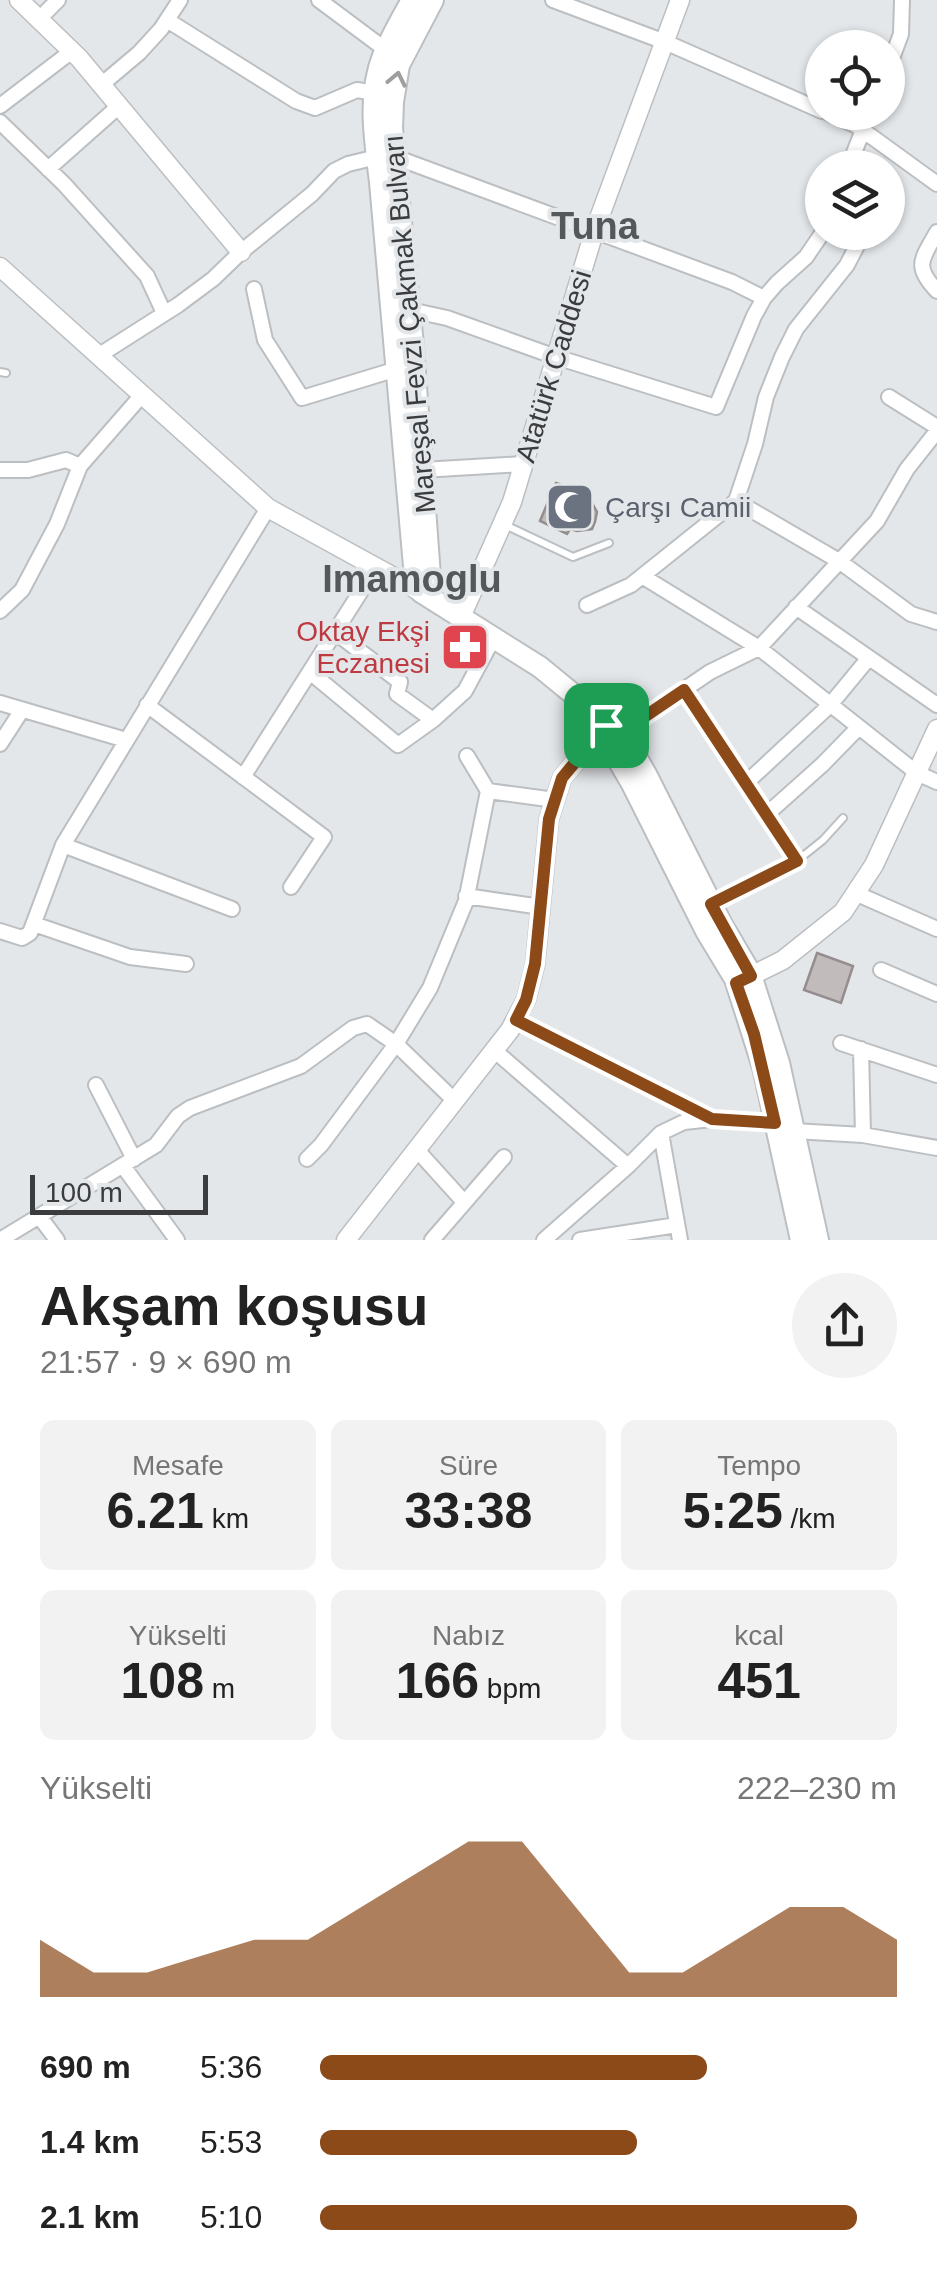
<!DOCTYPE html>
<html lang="tr">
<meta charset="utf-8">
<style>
body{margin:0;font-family:Arial,sans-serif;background:#f2f2f2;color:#222;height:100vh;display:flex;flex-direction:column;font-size:38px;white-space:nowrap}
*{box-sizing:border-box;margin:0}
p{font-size:32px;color:#767676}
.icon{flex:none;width:55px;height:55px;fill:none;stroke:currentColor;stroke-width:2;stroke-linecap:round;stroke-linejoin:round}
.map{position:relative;height:1240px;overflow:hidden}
.details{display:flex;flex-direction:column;background:#fff;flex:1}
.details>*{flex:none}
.buttons{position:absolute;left:805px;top:30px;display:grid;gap:20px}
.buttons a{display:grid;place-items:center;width:100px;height:100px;border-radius:50%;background:#fff;box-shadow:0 2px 8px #0004;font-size:50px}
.scale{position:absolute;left:30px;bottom:25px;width:178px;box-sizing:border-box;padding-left:10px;border:5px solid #3b3c3d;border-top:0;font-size:28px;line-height:35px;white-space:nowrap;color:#3b3c3d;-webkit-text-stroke:8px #e4e7ea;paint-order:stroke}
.pin{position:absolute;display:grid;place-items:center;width:85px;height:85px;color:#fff;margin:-42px;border-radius:20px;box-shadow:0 5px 15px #0006}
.round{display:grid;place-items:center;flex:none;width:105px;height:105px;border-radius:52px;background:#f2f2f2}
.headline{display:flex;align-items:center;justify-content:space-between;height:170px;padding:0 40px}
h1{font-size:55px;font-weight:800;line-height:75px}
.figures{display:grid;grid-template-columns:repeat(3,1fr);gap:15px;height:170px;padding:10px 40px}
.figures div{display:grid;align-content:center;border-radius:15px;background:#f2f2f2;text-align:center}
.figures b{font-size:50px;font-weight:800}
.figures small{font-size:28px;font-weight:400}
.figures p{font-size:28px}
.chart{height:280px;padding:20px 40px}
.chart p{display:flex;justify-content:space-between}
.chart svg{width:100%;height:180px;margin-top:10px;fill:#8c4a19;opacity:.7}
ul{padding:0 40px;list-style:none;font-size:32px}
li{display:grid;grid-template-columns:160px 120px 1fr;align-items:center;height:75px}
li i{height:25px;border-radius:12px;background:#8c4a19}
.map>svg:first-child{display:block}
.building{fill:#c1bcbb;stroke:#938e8d;stroke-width:2.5}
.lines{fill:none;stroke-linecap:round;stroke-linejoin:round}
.service-casing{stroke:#bcbfc2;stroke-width:10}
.minor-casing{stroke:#bcbfc2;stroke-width:18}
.tertiary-casing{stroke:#bcbfc2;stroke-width:21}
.primary-casing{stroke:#bcbfc2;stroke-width:24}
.service{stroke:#fff;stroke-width:6}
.minor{stroke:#fff;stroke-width:14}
.tertiary{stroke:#fff;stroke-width:18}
.primary{stroke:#fff;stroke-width:20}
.oneway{stroke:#9d9e9e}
.route-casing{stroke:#fff;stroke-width:20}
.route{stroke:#8c4a19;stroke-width:12}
.labels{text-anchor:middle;stroke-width:8;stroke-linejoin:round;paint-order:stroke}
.street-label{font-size:28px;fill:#3b3c3d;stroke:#e4e7ea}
.worship-label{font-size:28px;fill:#5b616d;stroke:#e4e7ea;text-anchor:start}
.health-label{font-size:28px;fill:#be3a42;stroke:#e4e7ea;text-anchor:end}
.district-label{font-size:38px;font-weight:bold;fill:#55585b;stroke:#e4e7ea}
</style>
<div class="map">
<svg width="937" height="1240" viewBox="0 0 937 1240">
<rect width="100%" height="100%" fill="#e4e7ea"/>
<!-- building -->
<path class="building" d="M 556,483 L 582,492 L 580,497 L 592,503 L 597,512 L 595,522 L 592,529 L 577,531 L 570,529 L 567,534 L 540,521 Z
M 817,953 L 853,966 L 841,1003 L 804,990 Z"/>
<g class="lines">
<!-- service casing -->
<g class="service-casing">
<path id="service" d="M 0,372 L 6,373
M 503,524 L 573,557 L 609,543
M 798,860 L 823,840 L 843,818"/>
</g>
<!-- minor casing -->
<g class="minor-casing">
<path id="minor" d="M 319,0 L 386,50
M 553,0 L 665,42 L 822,111
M 39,19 L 58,0
M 167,20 L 296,101 L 315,108 L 357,90 L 375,93
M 888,69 L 901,34 L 902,0
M 101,85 L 139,53 L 161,29 L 180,0
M 0,106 L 72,51
M 827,112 L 857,126 L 937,184
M 0,122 L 64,184 L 147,276 L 164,313
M 395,157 L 732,282 L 764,298
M 848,168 L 870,112
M 48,169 L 119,106
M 937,232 C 922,259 913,266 937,291
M 254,289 L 265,340 L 302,398 L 397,369
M 410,310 L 447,318 L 556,357 L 716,407 L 754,316 L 764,298 L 777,283 L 806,257 L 823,232
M 98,356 L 178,305 L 213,279 L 241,252 L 312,194 L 334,171 L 348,164 L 377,157
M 889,397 L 937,427
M 0,470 L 28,470 L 66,460 L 80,466
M 422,470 L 523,464
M 736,501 L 839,561 L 911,614 L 937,622
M 642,576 L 759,648 L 917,773 L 937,782
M 587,605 L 631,585 L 736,501 L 755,444 L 766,397 L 782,357 L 796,329 L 847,265 L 864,232
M 796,607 L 937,705
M 0,611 L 22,590 L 57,524 L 80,466 L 142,395
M 335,632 L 400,682 L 397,694 L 433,720
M 310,672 L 398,745 L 433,720 L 465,691 L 494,637
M 684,690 L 797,861 L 711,904
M 0,703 L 126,740
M 147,705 L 324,837 L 291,887
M 622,732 L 710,672 L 759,648 L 877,521 L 907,469 L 937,431
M 0,744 L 22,710
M 243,777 L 375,569
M 746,783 L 830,705 L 868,659
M 488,791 L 555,800
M 767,814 L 823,764 L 859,727
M 63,845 L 232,909
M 855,893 L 937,929
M 466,896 L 541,907
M 34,924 L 130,957 L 186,964
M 0,931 L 22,938 L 30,933 L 63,845 L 268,508
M 881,970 L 937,994
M 516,1020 L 711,1119
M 841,1043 L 937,1075
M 861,1049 L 863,1135
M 495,1051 L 628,1166
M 96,1085 L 134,1159
M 794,1131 L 863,1135 L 937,1148
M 661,1133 L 680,1240
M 417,1150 L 464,1202
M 307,1159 L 321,1145 L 396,1044 L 430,988 L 466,901 L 488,791 L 467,756
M 123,1166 L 177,1240
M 39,1216 L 57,1240
M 0,1240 L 156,1145 L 178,1116 L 190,1108 L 301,1066 L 353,1028 L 367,1024 L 396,1044 L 455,1101
M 432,1240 L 504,1157
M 544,1240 L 628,1166 L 661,1133 L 684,1122 L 712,1119 L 775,1123
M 580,1240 L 677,1225"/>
</g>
<!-- tertiary casing -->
<g class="tertiary-casing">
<path id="tertiary" d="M 19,0 L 79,58 L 241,252
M 0,267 L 268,508 L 421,592
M 461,617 L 512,502 L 595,229 L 680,0
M 741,981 L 783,960 L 843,912 L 874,865 L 937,729
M 346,1240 L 510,1030 L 526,1000 L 535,965 L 549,819 L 562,778 L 606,725"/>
</g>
<!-- primary casing -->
<g class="primary-casing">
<path id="primary" d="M 412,0 C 402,18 391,37 383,56 C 367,96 375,141 380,182 L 414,566 L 421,592
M 421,592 L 540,667 L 590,708 L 606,725 L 622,732 L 647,776 L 721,923 L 750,972 L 779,1063 L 818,1240
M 421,592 L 430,576 L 413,346 L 392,128 L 393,102 L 399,65 L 433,0
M 606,725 L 607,741 L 632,784 L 706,931 L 735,979 L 763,1067 L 801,1240"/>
</g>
<!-- service -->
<use href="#service" class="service"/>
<!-- minor -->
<use href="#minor" class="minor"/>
<!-- tertiary -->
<use href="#tertiary" class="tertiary"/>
<!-- primary -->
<use href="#primary" class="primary"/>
</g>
<!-- one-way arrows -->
<defs><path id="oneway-chevron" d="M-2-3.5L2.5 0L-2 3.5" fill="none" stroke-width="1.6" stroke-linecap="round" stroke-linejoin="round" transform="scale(2.5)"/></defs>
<use class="oneway" href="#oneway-chevron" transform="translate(397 79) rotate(-78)"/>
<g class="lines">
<!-- route casing -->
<g class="route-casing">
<path id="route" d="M 684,690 L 797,861 L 711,904 L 751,976 L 736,983 L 754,1034 L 775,1123 L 712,1119 L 516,1020 L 526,1000 L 535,964 L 549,819 L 562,778 L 606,725 L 622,732 Z"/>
</g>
<!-- route -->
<use href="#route" class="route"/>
</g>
<!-- icons -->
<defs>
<g id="mosque-square" transform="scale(2.5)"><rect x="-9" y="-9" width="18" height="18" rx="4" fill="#6b7280" stroke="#e4e7ea"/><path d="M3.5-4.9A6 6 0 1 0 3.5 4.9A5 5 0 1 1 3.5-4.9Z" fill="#fff"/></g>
<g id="pharmacy-square" transform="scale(2.5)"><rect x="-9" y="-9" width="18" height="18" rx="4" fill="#e0444e" stroke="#e4e7ea"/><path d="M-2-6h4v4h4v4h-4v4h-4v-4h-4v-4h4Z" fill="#fff"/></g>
</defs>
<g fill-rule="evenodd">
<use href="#mosque-square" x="570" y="507"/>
<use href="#pharmacy-square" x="465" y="647"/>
</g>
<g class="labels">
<!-- street labels -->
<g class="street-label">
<text transform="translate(409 324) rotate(-95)" y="10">Mareşal Fevzi Çakmak Bulvarı</text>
<text transform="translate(553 366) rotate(-73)" y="10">Atatürk Caddesi</text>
</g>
<!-- worship labels -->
<g class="worship-label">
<text x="605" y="517">Çarşı Camii</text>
</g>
<!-- health labels -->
<g class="health-label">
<text x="430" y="641">Oktay Ekşi<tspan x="430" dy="32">Eczanesi</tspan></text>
</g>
<!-- district labels -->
<g class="district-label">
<text x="595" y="239">Tuna</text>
<text x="412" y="592">Imamoglu</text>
</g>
</g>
</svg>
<div class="buttons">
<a><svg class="icon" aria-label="locate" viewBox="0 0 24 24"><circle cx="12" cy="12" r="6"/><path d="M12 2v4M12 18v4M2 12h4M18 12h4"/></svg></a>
<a><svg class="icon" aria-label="layers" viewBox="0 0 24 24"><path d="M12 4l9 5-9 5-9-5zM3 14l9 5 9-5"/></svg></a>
</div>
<div class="scale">100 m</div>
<div class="pin" style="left:606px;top:725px;background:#1e9e55"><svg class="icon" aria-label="arrive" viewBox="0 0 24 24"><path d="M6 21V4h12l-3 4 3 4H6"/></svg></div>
</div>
<section class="details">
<div class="headline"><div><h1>Akşam koşusu</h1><p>21:57 · 9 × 690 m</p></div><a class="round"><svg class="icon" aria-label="share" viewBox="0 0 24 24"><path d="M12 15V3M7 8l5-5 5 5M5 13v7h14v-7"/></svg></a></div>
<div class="figures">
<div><p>Mesafe</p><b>6.21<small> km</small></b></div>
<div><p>Süre</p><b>33:38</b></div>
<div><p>Tempo</p><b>5:25<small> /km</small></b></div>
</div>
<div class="figures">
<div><p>Yükselti</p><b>108<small> m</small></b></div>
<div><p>Nabız</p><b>166<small> bpm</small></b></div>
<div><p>kcal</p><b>451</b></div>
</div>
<div class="chart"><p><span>Yükselti</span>222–230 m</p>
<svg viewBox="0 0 160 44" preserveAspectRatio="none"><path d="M0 44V30L10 38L20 38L30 34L40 30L50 30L60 22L70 14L80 6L90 6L100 22L110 38L120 38L130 30L140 22L150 22L160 30V44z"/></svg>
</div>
<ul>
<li><b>690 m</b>5:36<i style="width:67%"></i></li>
<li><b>1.4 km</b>5:53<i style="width:55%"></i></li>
<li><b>2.1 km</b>5:10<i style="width:93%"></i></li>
</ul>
</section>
